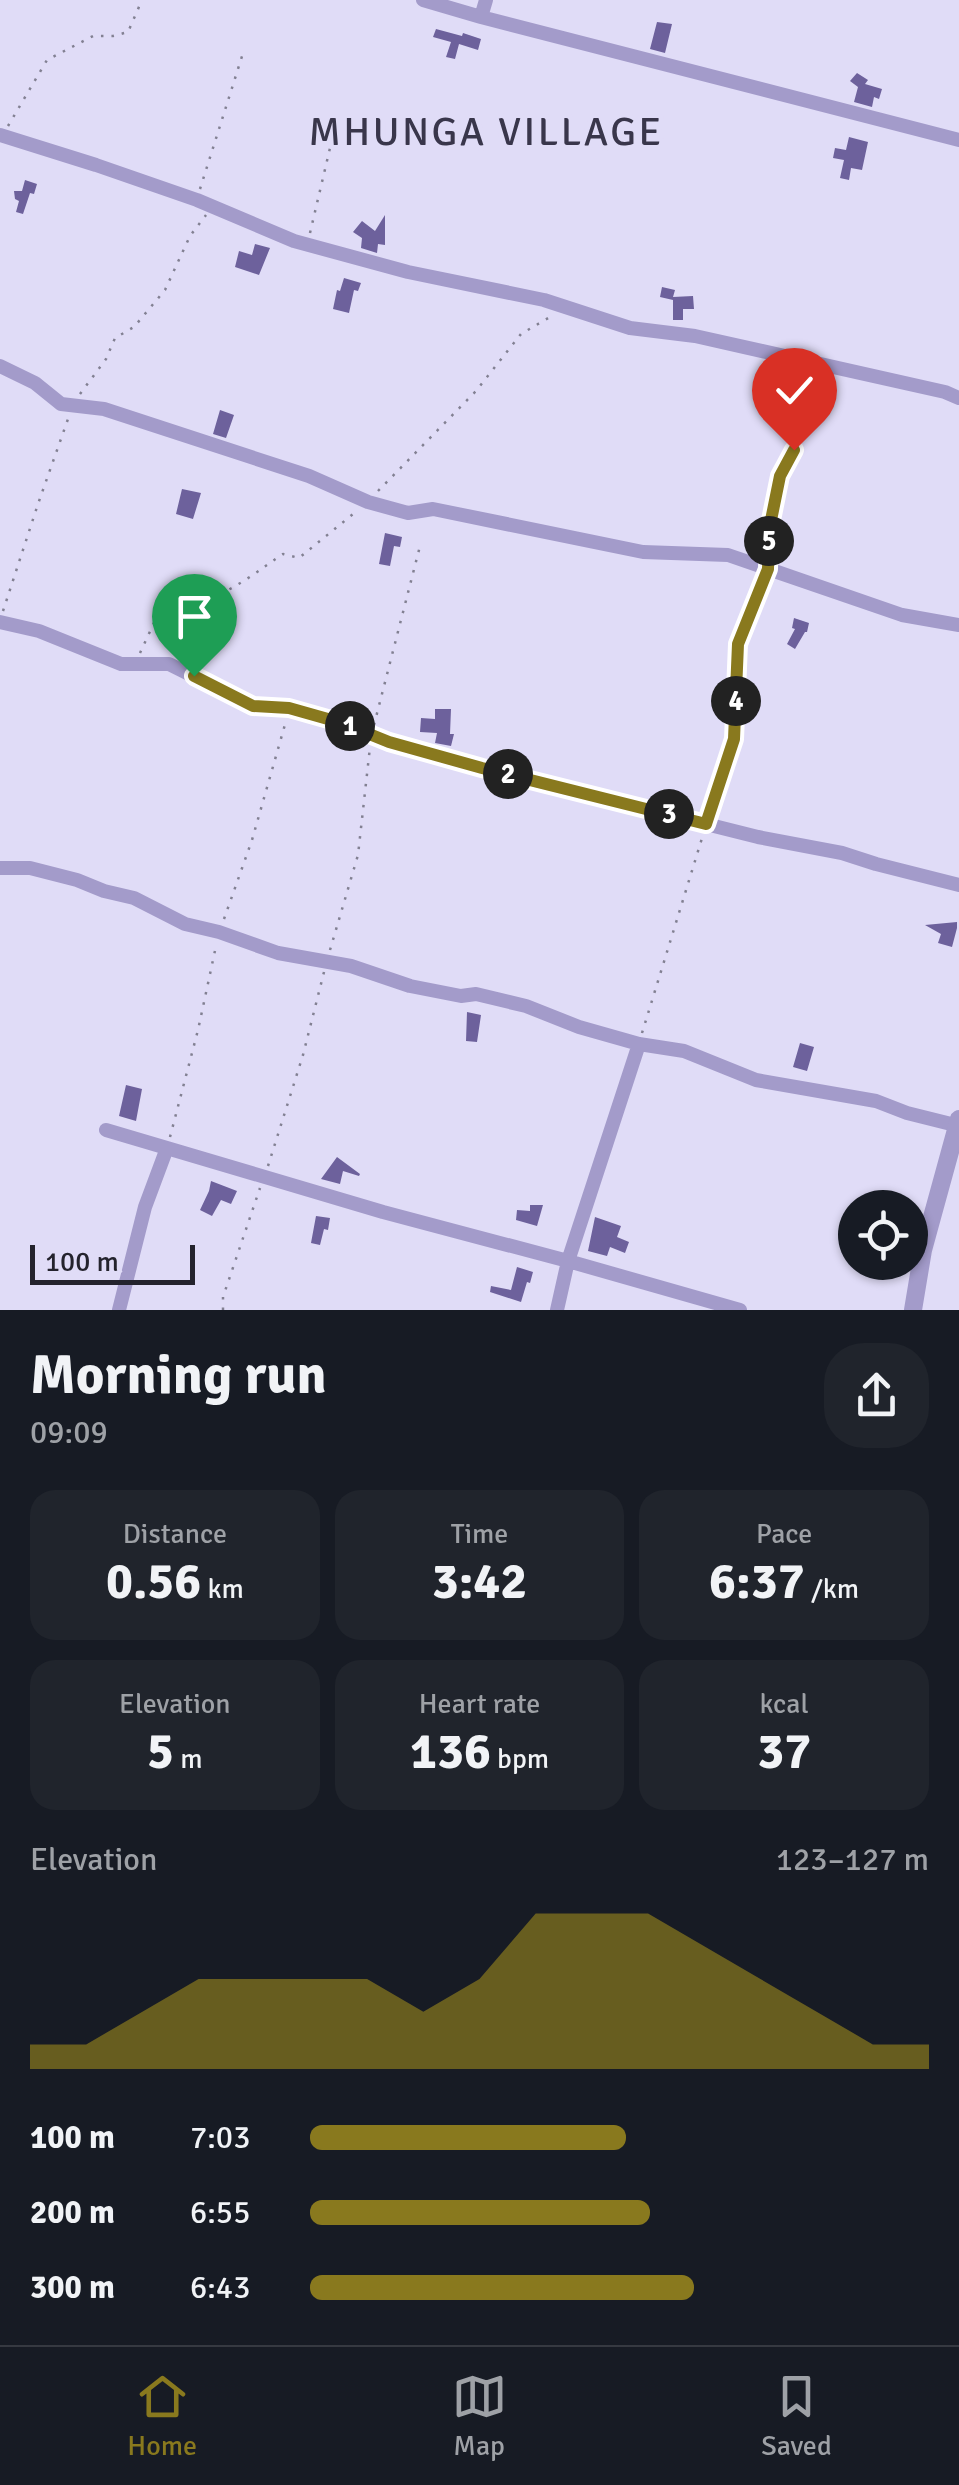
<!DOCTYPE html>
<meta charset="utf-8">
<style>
body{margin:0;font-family:Signika,sans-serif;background:#20242c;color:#f1f3f6;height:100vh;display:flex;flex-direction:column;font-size:38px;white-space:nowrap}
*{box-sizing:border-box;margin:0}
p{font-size:32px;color:#9ea1a6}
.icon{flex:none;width:55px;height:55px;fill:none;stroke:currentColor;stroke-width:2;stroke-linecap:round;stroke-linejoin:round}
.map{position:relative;height:1310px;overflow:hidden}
.drawer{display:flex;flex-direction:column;background:#171b24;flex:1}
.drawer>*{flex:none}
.fabs{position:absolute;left:838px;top:1190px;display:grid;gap:20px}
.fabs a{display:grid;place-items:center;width:90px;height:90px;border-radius:50%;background:#171b24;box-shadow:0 2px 8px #0004;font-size:50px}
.scale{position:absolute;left:30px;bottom:25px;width:165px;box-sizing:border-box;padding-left:10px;border:5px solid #24232d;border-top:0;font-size:28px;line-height:35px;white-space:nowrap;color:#24232d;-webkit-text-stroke:8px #e0dcf7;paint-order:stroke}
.pin{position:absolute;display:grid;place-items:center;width:85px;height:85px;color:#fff;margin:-102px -42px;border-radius:50% 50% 50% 0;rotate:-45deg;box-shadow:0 0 10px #0007}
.pin .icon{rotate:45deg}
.km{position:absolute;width:50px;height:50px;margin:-25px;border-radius:50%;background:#222;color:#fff;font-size:28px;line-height:50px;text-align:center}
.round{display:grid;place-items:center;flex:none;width:105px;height:105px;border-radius:40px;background:#20242c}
.head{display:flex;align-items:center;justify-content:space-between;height:170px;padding:0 30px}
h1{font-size:55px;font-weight:700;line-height:75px}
.figures{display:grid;grid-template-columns:repeat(3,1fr);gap:15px;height:170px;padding:10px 30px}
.figures div{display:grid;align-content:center;border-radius:25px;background:#20242c;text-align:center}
.figures b{font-size:50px;font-weight:700}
.figures small{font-size:28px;font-weight:400}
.figures p{font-size:28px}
.chart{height:280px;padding:20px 30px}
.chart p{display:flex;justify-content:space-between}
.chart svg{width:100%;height:180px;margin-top:10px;fill:#89791e;opacity:.7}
ul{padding:0 30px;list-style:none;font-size:32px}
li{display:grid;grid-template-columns:160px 120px 1fr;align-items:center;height:75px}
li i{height:25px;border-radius:12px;background:#89791e}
.tab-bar{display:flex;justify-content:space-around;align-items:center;height:140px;border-top:2px solid #363941;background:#171b24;font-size:28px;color:#9ea1a6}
.tab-bar a{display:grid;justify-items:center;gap:5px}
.tab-bar .selected{color:#89791e}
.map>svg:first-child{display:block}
.building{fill:#6d619c}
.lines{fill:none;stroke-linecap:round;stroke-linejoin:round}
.path{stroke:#828092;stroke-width:2.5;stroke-dasharray:2.5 8;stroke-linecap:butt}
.minor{stroke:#a39bca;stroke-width:14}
.tertiary{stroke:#a39bca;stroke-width:18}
.route-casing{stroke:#fff;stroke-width:20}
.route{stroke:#89791e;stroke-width:12}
.labels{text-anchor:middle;stroke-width:10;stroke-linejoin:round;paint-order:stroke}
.quarter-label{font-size:40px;letter-spacing:2.5px;fill:#39364b;stroke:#e0dcf7}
</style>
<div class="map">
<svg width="959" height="1310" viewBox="0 0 959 1310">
<rect width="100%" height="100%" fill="#e0dcf7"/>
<!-- building -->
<path class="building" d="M 657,22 L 672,24 L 665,53 L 650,49 Z
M 436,29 L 462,36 L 463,33 L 481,39 L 478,50 L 459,44 L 455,59 L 446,57 L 451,42 L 433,37 Z
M 857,73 L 868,80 L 865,84 L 882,89 L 879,99 L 874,97 L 872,107 L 854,102 L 858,87 L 850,81 Z
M 849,137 L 868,142 L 862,170 L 851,168 L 849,180 L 840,178 L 844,160 L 833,158 L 835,148 L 846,150 Z
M 25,180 L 37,184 L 34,194 L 30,193 L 23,214 L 16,212 L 19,201 L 15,199 L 14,191 L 22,191 Z
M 385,215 L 385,245 L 378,244 L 377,253 L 361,248 L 362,238 L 353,232 L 362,221 L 375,231 Z
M 255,244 L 270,248 L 259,275 L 235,267 L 239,251 L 252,255 Z
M 344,278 L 361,283 L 358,291 L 354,290 L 349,313 L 333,309 L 337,290 L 340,291 Z
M 662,287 L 675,290 L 673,297 L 693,296 L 694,309 L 683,309 L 683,320 L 673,320 L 673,297 L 673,300 L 660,297 Z
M 220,410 L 234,415 L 226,438 L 213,434 Z
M 182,489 L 201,493 L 193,519 L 176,514 Z
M 385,533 L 402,537 L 400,547 L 394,546 L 390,566 L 379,564 Z
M 794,618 L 809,623 L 807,632 L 805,632 L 795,649 L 787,644 L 795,629 L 792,628 Z
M 435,709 L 451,709 L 450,734 L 454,734 L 451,746 L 435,743 L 437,733 L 420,732 L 421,718 L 435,719 Z
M 957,922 L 957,928 L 952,947 L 938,943 L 941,934 L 925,925 Z
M 467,1012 L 481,1015 L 477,1042 L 466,1041 Z
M 800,1043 L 814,1047 L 807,1071 L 793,1067 Z
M 126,1085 L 142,1089 L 136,1121 L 119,1116 Z
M 337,1157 L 360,1174 L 359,1176 L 343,1171 L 340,1184 L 321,1179 Z
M 211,1181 L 237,1191 L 231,1204 L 221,1200 L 212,1216 L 200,1210 L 209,1191 Z
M 530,1205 L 543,1205 L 537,1226 L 516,1220 L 517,1210 L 530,1211 Z
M 316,1216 L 330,1218 L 328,1230 L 324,1229 L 320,1245 L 311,1243 Z
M 595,1217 L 621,1226 L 617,1237 L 629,1242 L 625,1253 L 610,1247 L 607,1256 L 588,1251 Z
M 517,1267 L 533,1272 L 530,1283 L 527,1282 L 521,1302 L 490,1292 L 491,1286 L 511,1290 Z"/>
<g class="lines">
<!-- path -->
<path class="path" d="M 8,126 L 47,60 L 93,36 L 113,36 L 128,32 L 142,0
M 200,189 L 244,50
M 310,233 L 338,114
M 80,394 L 106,359 L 115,338 L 134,327 L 165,290 L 190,236 L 206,215
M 378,491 L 476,391 L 521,334 L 550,317
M 768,558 C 769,519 776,484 794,450
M 3,611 L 38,504 L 68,419
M 140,653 L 165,599 C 186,593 188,600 205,598 C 229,595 263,567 283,554 L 299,558 L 358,510
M 374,725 L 420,546
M 709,813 L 734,739 L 738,644 L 763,580
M 224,919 L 252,840 L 286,721
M 330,950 L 358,855 L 370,747
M 642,1033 L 703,835
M 170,1137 L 198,1030 L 216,946
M 268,1166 L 303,1055 L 324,972
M 223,1310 L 223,1297 L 260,1188"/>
<!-- minor -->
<path class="minor" d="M 423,0 L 481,17 L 959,140
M 481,17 L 486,0
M 0,135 L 96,165 L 197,200 L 294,241 L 408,272 L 544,300 L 630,328 L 695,336 L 945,392 L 959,398
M 0,366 L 35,383 L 61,404 L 104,409 L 309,476 L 368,502 L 408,513 L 433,509 L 643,552 L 728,555 L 902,615 L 959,625
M 0,622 L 39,631 L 121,664 L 169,664 L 253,706 L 289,708 L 342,723 L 389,742 L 482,768 L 758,837 L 842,853 L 876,864 L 959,885
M 0,868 L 30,868 L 77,880 L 104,891 L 134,898 L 185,924 L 219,932 L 278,953 L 351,966 L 410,986 L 461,996 L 476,994 L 526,1006 L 579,1027 L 639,1044 L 684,1051 L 756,1080 L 876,1101 L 907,1113 L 959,1126
M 106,1130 L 383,1212 L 568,1261 L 740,1310
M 119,1310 L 145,1207 L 167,1148
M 557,1310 L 568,1261 L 639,1044"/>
<!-- tertiary -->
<path class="tertiary" d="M 913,1310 L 923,1250 L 959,1119"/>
</g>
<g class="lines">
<!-- route casing -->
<g class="route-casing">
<path id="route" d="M 194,676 L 253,706 L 289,708 L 342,723 L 389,742 L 482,768 L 706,824 L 734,739 L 738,644 L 768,569 L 769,530 L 780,476 L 794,450"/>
</g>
<!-- route -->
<use href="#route" class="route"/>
</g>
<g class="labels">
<!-- quarter labels -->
<g class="quarter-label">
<text x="486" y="145">MHUNGA VILLAGE</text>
</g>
</g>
</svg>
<div class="fabs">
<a><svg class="icon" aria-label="locate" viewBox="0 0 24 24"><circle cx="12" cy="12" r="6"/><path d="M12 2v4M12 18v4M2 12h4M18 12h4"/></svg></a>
</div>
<div class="scale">100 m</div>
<div class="pin" style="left:194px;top:676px;background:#1e9e55"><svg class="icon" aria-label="arrive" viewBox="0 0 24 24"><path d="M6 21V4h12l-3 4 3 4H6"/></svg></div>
<div class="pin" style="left:794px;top:450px;background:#d93025"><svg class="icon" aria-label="check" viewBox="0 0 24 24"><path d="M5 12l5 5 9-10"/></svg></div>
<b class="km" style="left:350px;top:726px">1</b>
<b class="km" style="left:508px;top:774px">2</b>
<b class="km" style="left:669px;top:814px">3</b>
<b class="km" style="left:736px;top:701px">4</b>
<b class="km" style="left:769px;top:541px">5</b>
</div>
<section class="drawer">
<div class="head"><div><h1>Morning run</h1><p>09:09</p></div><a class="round"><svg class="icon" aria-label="share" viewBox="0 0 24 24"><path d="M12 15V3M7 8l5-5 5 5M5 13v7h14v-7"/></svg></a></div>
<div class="figures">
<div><p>Distance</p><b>0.56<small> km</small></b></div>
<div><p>Time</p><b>3:42</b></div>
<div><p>Pace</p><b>6:37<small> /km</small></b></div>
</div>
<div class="figures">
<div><p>Elevation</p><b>5<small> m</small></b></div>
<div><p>Heart rate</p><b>136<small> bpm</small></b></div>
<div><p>kcal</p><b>37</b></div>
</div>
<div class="chart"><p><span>Elevation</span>123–127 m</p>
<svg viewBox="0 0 160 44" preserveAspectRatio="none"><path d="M0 44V38L10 38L20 30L30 22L40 22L50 22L60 22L70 30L80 22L90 6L100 6L110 6L120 14L130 22L140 30L150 38L160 38V44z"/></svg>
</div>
<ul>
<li><b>100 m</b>7:03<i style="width:51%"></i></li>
<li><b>200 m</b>6:55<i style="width:55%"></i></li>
<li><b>300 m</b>6:43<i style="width:62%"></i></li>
</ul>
</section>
<nav class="tab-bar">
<a class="selected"><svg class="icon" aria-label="home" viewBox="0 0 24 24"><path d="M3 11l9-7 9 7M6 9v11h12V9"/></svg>Home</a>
<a><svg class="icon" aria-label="map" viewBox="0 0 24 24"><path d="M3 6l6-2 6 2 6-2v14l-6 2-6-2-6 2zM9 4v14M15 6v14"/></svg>Map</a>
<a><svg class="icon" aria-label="saved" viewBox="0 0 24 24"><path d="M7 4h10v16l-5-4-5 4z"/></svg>Saved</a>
</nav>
